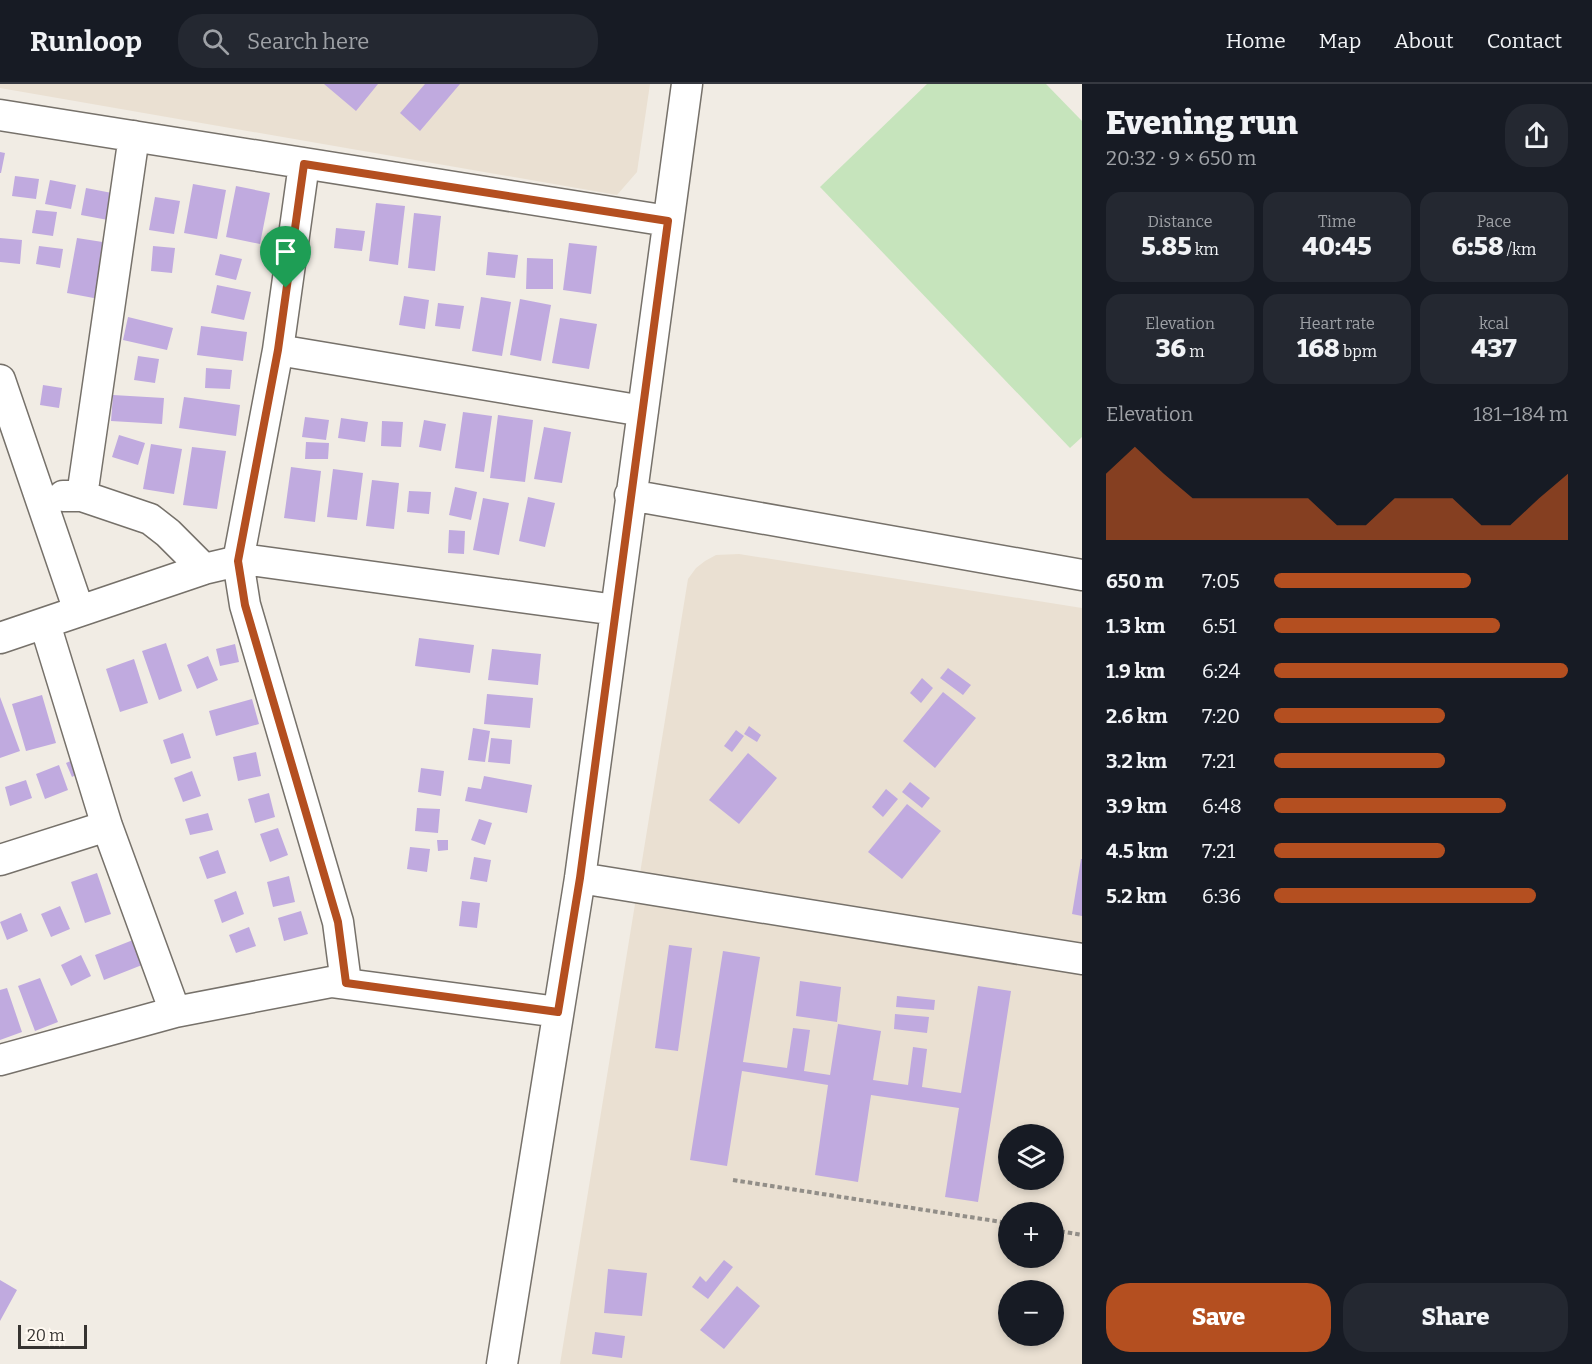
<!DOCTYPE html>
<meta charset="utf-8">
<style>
body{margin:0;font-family:Bitter,serif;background:#242831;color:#f1f3f6;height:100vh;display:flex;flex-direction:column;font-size:22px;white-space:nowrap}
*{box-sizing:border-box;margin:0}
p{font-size:20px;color:#9ea1a6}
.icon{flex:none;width:33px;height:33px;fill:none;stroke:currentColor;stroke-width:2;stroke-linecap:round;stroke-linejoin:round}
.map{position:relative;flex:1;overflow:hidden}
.panel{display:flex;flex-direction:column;background:#171b24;width:510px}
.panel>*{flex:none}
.tools{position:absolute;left:998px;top:1040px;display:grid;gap:12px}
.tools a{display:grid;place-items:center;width:66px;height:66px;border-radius:50%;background:#171b24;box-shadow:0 3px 9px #0003;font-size:30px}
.scale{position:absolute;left:18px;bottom:15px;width:69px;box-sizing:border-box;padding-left:6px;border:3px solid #363330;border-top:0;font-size:16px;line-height:21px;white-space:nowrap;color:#363330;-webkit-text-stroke:4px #fff9f1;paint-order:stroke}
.pin{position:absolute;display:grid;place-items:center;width:51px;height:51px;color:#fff;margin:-62px -26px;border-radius:50% 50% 50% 0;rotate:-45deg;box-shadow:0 0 6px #0007}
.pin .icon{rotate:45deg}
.round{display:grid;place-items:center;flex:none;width:63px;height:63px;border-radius:24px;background:#242831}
.summary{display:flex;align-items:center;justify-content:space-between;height:102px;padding:0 24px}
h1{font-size:33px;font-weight:800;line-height:45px}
.stats{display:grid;grid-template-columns:repeat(3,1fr);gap:9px;height:102px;padding:6px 24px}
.stats div{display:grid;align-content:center;border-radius:15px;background:#242831;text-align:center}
.stats b{font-size:26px;font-weight:800}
.stats small{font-size:16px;font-weight:400}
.stats p{font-size:16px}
.chart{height:168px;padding:12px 24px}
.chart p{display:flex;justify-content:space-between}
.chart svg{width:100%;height:108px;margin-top:6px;fill:#b44f20;opacity:.7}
.button{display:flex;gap:12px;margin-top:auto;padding:12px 24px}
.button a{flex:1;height:69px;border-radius:24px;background:#b44f20;color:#fff;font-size:24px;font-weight:800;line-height:69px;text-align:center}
.button a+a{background:#242831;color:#f1f3f6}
ul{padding:0 24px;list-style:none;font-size:20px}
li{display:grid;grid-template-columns:96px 72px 1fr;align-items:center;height:45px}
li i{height:15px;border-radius:8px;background:#b44f20}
header{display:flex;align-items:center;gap:36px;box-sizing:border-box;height:84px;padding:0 30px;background:#171b24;border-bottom:2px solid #363941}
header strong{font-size:28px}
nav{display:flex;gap:33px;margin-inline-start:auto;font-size:21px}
.search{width:420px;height:54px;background:#242831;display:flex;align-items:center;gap:15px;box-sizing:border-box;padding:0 21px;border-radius:24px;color:#9ea1a6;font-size:22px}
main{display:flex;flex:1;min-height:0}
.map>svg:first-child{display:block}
.built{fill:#eae0d2;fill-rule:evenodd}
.green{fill:#c6e4bc}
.building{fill:#c0aadf}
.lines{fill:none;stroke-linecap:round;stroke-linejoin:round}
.minor-casing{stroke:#76716a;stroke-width:33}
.path{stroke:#928e88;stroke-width:4;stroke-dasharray:4.5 3;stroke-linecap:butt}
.minor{stroke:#fff;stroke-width:30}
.route-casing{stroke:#fff;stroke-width:12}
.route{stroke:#b44f20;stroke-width:8}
</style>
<header>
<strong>Runloop</strong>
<div class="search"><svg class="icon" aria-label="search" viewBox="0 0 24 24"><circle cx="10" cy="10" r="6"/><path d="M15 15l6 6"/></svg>Search here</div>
<nav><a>Home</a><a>Map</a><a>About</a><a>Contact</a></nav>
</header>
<main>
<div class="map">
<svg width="1082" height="1280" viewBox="0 0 1082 1280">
<rect width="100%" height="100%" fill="#f1ece4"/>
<!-- built -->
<path class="built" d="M 0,0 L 650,0 L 637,88 L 617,111 L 0,4 Z
M 739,470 L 1082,524 L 1082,1280 L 560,1280 L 688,495 L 696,484 L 705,477 L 716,471 ZM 1008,1050 L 1053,1050 L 1053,1095 L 1008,1095 ZM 1008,1128 L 1053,1128 L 1053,1173 L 1008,1173 ZM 1008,1206 L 1053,1206 L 1053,1251 L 1008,1251 Z"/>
<!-- green -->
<path class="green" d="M 927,0 L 1046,0 L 1082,37 L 1082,353 L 1070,364 L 820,103 Z"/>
<!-- building -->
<path class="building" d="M 324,0 L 378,0 L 356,27 Z
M 425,0 L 460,0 L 420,47 L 400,29 Z
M 0,68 L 5,69 L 1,89 L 0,89 Z
M 15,92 L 39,95 L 36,115 L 12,112 Z
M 50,96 L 76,101 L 71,125 L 45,120 Z
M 193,100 L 226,106 L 217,155 L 184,149 Z
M 236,102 L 270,109 L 260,160 L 226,153 Z
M 86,104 L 112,109 L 108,136 L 81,131 Z
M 155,113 L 180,117 L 174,150 L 149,146 Z
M 376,119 L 405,122 L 398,181 L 369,177 Z
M 36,126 L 57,128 L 53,152 L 32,149 Z
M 414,129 L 441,132 L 435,187 L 408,184 Z
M 336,144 L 365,147 L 362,167 L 334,164 Z
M 0,154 L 22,156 L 20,180 L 0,178 Z
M 77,154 L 109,159 L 99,215 L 67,209 Z
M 569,159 L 597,162 L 591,210 L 563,206 Z
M 39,162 L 63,165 L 60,184 L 36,180 Z
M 153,162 L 175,164 L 172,189 L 151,187 Z
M 488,168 L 518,171 L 515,194 L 486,191 Z
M 220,170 L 242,175 L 236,196 L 215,191 Z
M 527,174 L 553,175 L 553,205 L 526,205 Z
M 217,201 L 251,208 L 244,236 L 211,229 Z
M 404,212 L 429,216 L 425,245 L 399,241 Z
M 481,213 L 511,218 L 502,272 L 472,267 Z
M 520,215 L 551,221 L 541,277 L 510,271 Z
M 438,219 L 464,222 L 460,245 L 435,242 Z
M 128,233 L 173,244 L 167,266 L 123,256 Z
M 560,234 L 597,240 L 589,285 L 552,279 Z
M 201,242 L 247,248 L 243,277 L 197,271 Z
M 138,272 L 159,275 L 155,299 L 134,296 Z
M 206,284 L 232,286 L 230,305 L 205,304 Z
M 43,301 L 62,304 L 59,324 L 40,321 Z
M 113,311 L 164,314 L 162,340 L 111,337 Z
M 184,313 L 240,321 L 236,352 L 179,344 Z
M 463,328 L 492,332 L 484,388 L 455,384 Z
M 498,331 L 533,336 L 525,398 L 490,394 Z
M 305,333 L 329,336 L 326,356 L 302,353 Z
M 341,334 L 368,338 L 365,358 L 338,354 Z
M 424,336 L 446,340 L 441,367 L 419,363 Z
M 382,337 L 403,338 L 401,363 L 381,362 Z
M 544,343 L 571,348 L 562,399 L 534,395 Z
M 119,351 L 145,359 L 138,381 L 112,373 Z
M 306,358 L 329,359 L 328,375 L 305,375 Z
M 151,360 L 182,365 L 174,410 L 143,405 Z
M 192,363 L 226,367 L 217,425 L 183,421 Z
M 291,383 L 321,387 L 315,438 L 284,434 Z
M 333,385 L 363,389 L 357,436 L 327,433 Z
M 372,396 L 399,399 L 394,445 L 366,442 Z
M 455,403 L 477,408 L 471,436 L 449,431 Z
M 409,407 L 431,408 L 429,430 L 407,428 Z
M 528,413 L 555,419 L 545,463 L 519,457 Z
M 483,414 L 509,419 L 499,471 L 473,466 Z
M 449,446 L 465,447 L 464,470 L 448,469 Z
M 419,554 L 474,561 L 470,589 L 415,582 Z
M 166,559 L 182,607 L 159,616 L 142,567 Z
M 235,560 L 239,578 L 220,582 L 216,565 Z
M 492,565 L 541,570 L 538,601 L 488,596 Z
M 208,572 L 218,596 L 197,605 L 187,581 Z
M 134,575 L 148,619 L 120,628 L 106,585 Z
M 948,584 L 971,601 L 963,611 L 940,594 Z
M 922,594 L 933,604 L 921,619 L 910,609 Z
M 943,608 L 976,634 L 935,684 L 903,657 Z
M 487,610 L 533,614 L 530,644 L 484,640 Z
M 42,611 L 56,659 L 26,667 L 12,620 Z
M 0,613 L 20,667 L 0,674 Z
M 252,615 L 259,640 L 216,652 L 209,627 Z
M 749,642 L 761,651 L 757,658 L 744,650 Z
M 473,644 L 490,647 L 485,678 L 468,676 Z
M 736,646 L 744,652 L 732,668 L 724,662 Z
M 183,649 L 191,674 L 171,680 L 163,656 Z
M 491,654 L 512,656 L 510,680 L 488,678 Z
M 256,668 L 261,692 L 238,697 L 233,673 Z
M 748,669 L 777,694 L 739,740 L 709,716 Z
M 75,675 L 81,688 L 72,693 L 66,679 Z
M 59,681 L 68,706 L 45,715 L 36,690 Z
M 421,684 L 444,687 L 441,712 L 418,708 Z
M 192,687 L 201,712 L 183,718 L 174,694 Z
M 484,692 L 532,701 L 527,729 L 465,717 L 468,703 L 481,705 Z
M 26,696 L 32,714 L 10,722 L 5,703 Z
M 910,698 L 930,714 L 922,724 L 902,708 Z
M 886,705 L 898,715 L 883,733 L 872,723 Z
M 269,709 L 275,733 L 255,739 L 248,715 Z
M 907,720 L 941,747 L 902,795 L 868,768 Z
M 417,724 L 440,725 L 438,749 L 415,747 Z
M 208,729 L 213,746 L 190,751 L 185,735 Z
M 479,735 L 492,739 L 485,761 L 471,756 Z
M 278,744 L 288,771 L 270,778 L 260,750 Z
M 437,756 L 448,756 L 448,766 L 438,767 Z
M 410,763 L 430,765 L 427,788 L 407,785 Z
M 218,766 L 226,789 L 207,795 L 199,773 Z
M 474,773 L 491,776 L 487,798 L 470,795 Z
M 1081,775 L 1082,775 L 1082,832 L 1072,830 Z
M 97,789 L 111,830 L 85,839 L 71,798 Z
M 289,792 L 295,818 L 273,823 L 267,798 Z
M 236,807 L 244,830 L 222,839 L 214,816 Z
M 462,817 L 480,819 L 477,844 L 459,842 Z
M 60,822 L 70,845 L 51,853 L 41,830 Z
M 301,827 L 308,850 L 284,857 L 278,834 Z
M 21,829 L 28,847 L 7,856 L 0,838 Z
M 249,843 L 256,862 L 236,869 L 229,851 Z
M 133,856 L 142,881 L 104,896 L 95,871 Z
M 669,861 L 692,864 L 678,967 L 655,964 Z
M 723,867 L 760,873 L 743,978 L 787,984 L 793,944 L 810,946 L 804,987 L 830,991 L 838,940 L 881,947 L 873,996 L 908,1001 L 913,963 L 927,965 L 922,1003 L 961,1009 L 978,902 L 1011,907 L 978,1118 L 945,1113 L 959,1024 L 871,1011 L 858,1098 L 815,1091 L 828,1001 L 742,987 L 727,1082 L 690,1076 Z
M 81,871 L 91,892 L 71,902 L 61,881 Z
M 40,894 L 58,938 L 35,947 L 18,902 Z
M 800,897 L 841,903 L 837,938 L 796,932 Z
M 7,904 L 22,948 L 0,956 L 0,906 Z
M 897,912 L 935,916 L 934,926 L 896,923 Z
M 895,930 L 929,933 L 927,949 L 894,945 Z
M 724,1176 L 733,1183 L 708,1215 L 692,1203 L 700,1192 L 706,1198 Z
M 608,1185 L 647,1189 L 642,1232 L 604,1229 Z
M 0,1196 L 17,1206 L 0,1237 Z
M 737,1202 L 760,1222 L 724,1265 L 700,1246 Z
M 595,1248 L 625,1252 L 622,1274 L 592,1270 Z"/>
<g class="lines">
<!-- minor casing -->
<g class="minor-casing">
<path id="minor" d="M 0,31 L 668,137
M 304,80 L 278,266 L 238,477 L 245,521 L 338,838 L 346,899
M 278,266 L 643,327
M 0,296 L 79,527
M 630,411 L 1082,491
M 63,412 L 82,412 L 150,435 L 168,449 L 204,485
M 82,412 L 134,52
M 45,540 L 107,742 L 175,928
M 0,554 L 204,485 L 238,477 L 257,477 L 616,526
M 0,776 L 107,742
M 580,794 L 1082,875
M 0,976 L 175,928 L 331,898 L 558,928
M 502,1280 L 580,794 L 687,0"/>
</g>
<!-- path -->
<path class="path" d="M 733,1096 L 1008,1139
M 1053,1146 L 1082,1151"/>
<!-- minor -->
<use href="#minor" class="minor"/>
</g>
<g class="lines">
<!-- route casing -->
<g class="route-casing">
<path id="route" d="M 304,80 L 668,137 L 580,794 L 558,928 L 346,899 L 338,838 L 245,521 L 238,477 L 278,266 Z"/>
</g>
<!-- route -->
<use href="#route" class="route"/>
</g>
</svg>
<div class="tools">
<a><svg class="icon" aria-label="layers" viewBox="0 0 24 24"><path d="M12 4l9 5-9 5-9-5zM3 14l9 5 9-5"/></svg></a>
<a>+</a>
<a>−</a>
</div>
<div class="scale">20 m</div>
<div class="pin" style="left:286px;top:204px;background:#1e9e55"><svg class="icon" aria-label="arrive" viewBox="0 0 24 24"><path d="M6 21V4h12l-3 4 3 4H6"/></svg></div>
</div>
<section class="panel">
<div class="summary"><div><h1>Evening run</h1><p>20:32 · 9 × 650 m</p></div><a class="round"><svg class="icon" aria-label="share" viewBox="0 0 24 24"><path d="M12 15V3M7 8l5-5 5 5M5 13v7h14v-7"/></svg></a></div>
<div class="stats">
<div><p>Distance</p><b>5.85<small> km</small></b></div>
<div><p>Time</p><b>40:45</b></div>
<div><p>Pace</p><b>6:58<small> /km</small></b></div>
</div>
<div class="stats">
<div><p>Elevation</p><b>36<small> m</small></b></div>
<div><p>Heart rate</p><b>168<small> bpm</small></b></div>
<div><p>kcal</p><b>437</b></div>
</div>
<div class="chart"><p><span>Elevation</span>181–184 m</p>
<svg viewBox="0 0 160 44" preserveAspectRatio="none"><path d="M0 44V17L10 6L20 17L30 27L40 27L50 27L60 27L70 27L80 38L90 38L100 27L110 27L120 27L130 38L140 38L150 27L160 17V44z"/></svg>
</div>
<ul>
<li><b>650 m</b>7:05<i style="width:67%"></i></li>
<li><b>1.3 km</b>6:51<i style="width:77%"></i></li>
<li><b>1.9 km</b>6:24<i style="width:100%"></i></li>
<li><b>2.6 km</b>7:20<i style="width:58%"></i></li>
<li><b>3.2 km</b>7:21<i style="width:58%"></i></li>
<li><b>3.9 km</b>6:48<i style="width:79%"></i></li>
<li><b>4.5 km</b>7:21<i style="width:58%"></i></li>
<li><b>5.2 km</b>6:36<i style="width:89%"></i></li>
</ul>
<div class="button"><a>Save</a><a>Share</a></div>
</section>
</main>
